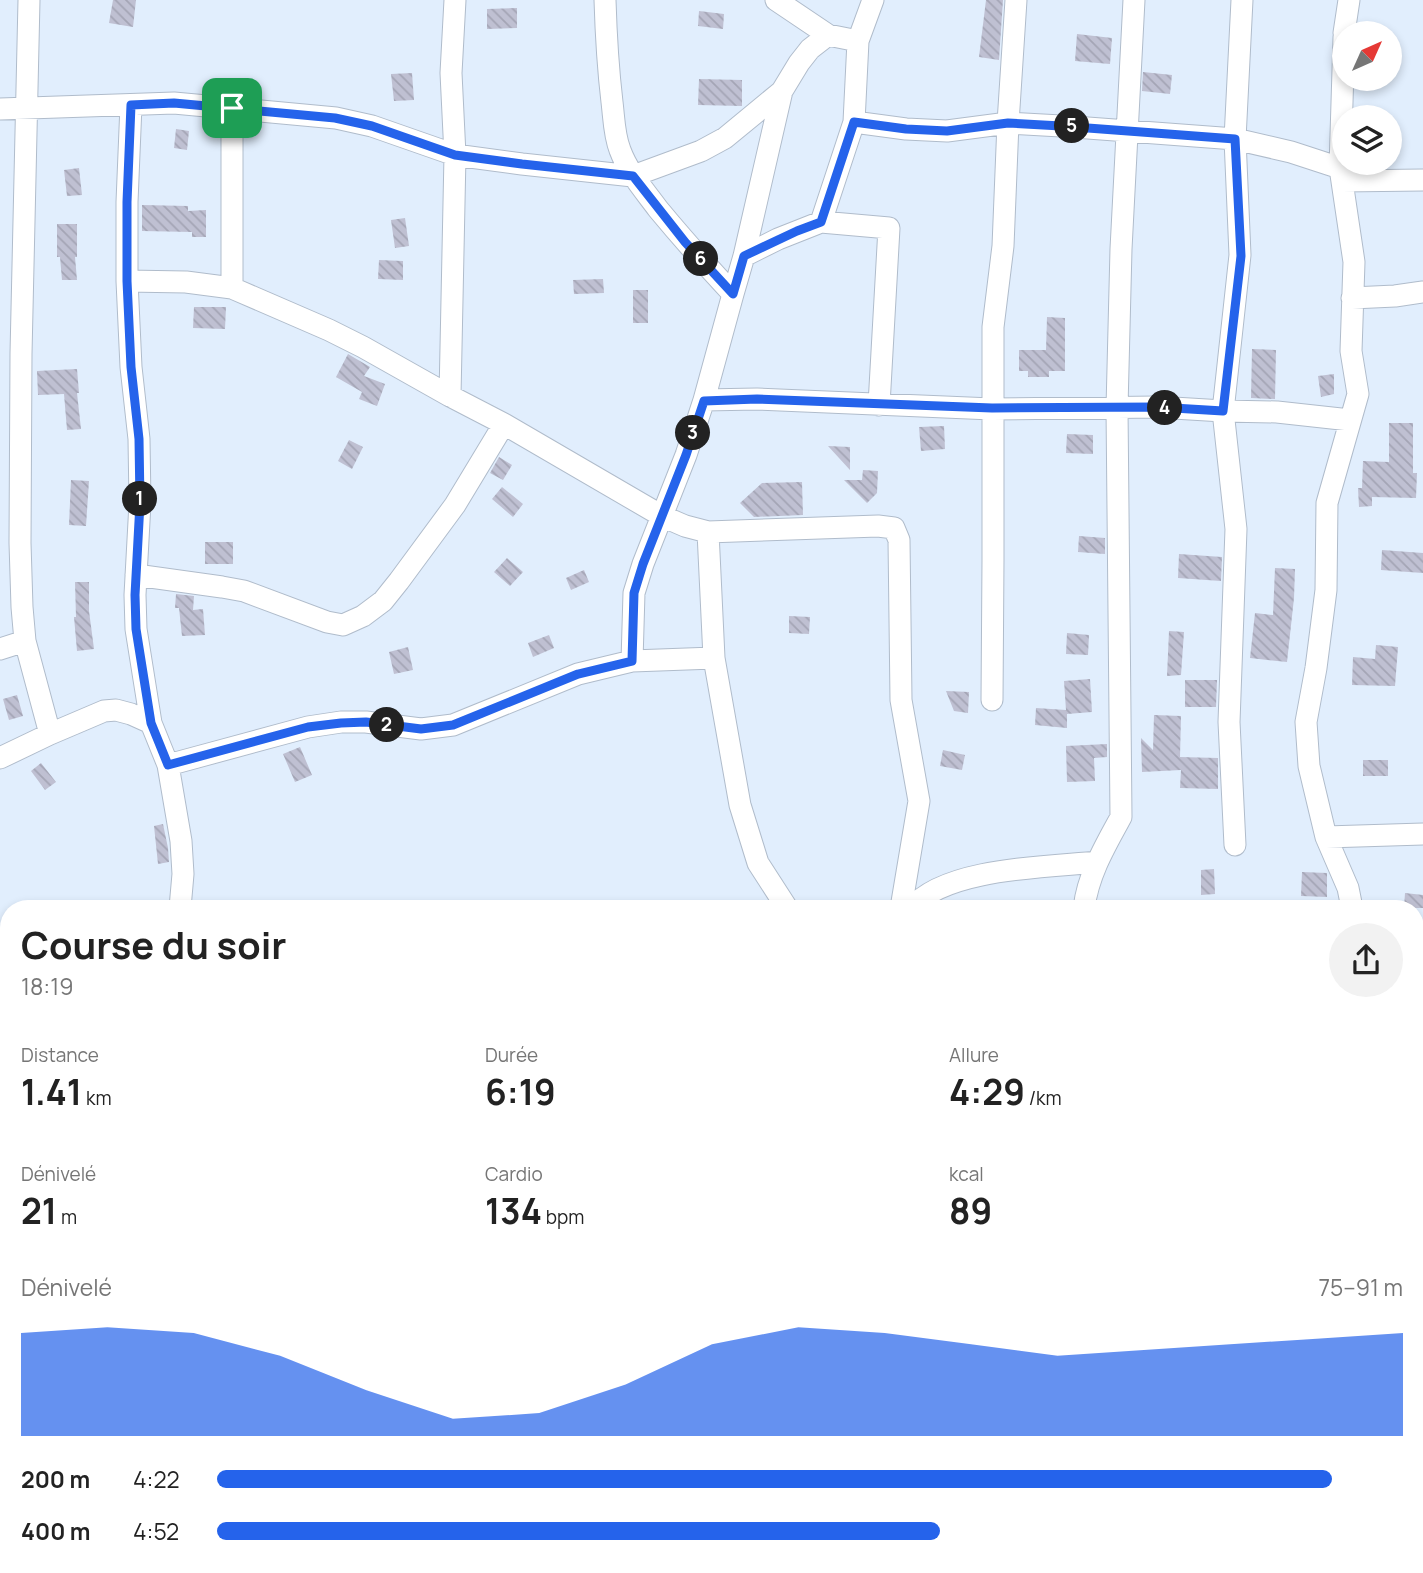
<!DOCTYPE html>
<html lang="fr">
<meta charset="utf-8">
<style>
body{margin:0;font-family:Manrope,sans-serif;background:#f2f2f2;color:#222;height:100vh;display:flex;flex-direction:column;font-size:26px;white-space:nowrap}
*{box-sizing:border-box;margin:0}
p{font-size:23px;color:#767676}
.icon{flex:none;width:38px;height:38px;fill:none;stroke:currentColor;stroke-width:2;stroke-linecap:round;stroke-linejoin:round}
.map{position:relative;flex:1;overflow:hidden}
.drawer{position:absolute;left:0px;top:900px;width:1424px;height:674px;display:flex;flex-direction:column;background:#fff;border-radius:28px 28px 0 0;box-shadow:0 4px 10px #0003}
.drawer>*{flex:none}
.needle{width:46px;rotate:45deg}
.tools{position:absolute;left:1332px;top:21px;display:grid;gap:14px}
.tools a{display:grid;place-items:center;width:70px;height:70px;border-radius:50%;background:#fff;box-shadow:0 4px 10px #0003;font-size:35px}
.pin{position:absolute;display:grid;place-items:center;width:60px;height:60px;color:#fff;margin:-30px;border-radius:14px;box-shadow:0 4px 10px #0006}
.km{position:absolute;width:35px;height:35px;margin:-18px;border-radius:50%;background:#222;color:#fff;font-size:19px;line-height:35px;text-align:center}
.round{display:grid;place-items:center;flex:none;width:74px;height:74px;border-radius:37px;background:#f2f2f2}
.summary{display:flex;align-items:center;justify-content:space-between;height:119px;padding:0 21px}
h1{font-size:38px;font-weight:700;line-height:52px}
.metrics{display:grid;grid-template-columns:repeat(3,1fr);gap:10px;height:119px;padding:7px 21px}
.metrics div{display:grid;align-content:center}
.metrics b{font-size:35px;font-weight:700}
.metrics small{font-size:19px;font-weight:400}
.metrics p{font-size:19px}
.chart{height:196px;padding:14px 21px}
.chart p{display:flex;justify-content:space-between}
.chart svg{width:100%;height:126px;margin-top:7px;fill:#2563eb;opacity:.7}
ul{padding:0 21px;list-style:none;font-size:23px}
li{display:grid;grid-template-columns:112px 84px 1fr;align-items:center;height:52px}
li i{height:18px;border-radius:9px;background:#2563eb}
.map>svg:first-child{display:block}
.building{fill:url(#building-back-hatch)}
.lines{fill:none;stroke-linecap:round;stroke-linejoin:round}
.minor-casing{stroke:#b0bccb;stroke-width:23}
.minor{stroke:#fff;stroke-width:21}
.route-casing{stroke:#fff;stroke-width:14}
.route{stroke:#2563eb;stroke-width:9}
</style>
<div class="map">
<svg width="1423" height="1573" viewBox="0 0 1423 1573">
<defs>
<pattern id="building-back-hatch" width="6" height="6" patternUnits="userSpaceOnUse" patternTransform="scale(1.75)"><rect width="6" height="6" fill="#bfc0d2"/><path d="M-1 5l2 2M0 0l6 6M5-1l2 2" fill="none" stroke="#a4a5b5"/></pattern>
</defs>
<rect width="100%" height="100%" fill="#e1eefd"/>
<!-- building -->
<path class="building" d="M 113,0 L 136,0 L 133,27 L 109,23 Z
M 986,0 L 1003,0 L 999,60 L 979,57 Z
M 517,8 L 517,28 L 487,29 L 487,9 Z
M 699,11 L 724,14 L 723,29 L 698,26 Z
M 1077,34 L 1112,38 L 1110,64 L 1075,61 Z
M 1143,72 L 1172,75 L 1170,94 L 1142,91 Z
M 412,73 L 414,100 L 394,101 L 391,74 Z
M 699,79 L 742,80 L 742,106 L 698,105 Z
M 176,129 L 189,131 L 187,150 L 174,148 Z
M 79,168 L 82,195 L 67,196 L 64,170 Z
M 142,205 L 188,206 L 188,211 L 206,210 L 206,237 L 192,237 L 192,232 L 142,231 Z
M 405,218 L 409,246 L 395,248 L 391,220 Z
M 57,224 L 77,224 L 77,257 L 75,257 L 77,280 L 62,280 L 60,257 L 57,257 Z
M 379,260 L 403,261 L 403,280 L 378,279 Z
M 603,279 L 604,293 L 574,294 L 573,280 Z
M 633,290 L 648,290 L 648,323 L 633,323 Z
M 194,307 L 226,307 L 225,329 L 193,328 Z
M 1047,317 L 1065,318 L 1065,371 L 1049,371 L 1049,377 L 1028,377 L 1028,371 L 1019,371 L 1019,350 L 1046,350 Z
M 1252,349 L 1276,350 L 1275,399 L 1251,398 Z
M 348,354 L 370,367 L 364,376 L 385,384 L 377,406 L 359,399 L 362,392 L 336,377 Z
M 77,369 L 79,393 L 77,393 L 81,429 L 67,430 L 64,394 L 38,395 L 37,371 Z
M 1334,374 L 1334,394 L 1321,397 L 1318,376 Z
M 1389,423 L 1413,423 L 1413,473 L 1417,473 L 1416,498 L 1372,497 L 1372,506 L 1359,507 L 1358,488 L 1362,488 L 1363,461 L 1389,462 Z
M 944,426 L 945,449 L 921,451 L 919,427 Z
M 1067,434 L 1093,435 L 1093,454 L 1066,453 Z
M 349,440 L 363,447 L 352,469 L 338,461 Z
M 828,446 L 850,447 L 850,470 Z
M 499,457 L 512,465 L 503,480 L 490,473 Z
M 863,470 L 878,471 L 877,493 L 867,503 L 844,480 L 862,480 Z
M 71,480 L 89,481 L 86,526 L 69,525 Z
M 802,482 L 803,515 L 754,517 L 740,503 L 762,483 Z
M 502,487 L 523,504 L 513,517 L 492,499 Z
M 1079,536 L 1105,538 L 1105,554 L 1078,552 Z
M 205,542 L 233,542 L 233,564 L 205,564 Z
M 1382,550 L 1423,553 L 1423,573 L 1381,570 Z
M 1179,554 L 1222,557 L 1221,581 L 1178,578 Z
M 507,558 L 523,572 L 510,586 L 494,572 Z
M 1275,568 L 1295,569 L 1294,598 L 1287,662 L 1250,658 L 1255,613 L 1273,615 Z
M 584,570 L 589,582 L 571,590 L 566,578 Z
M 75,582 L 89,582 L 89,611 L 94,649 L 77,651 L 74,617 L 76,617 Z
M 176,594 L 194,596 L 193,610 L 203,609 L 205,635 L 182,636 L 179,608 L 175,608 Z
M 789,616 L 810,617 L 809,634 L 789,633 Z
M 1169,631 L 1184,632 L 1181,675 L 1167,676 Z
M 1067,633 L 1089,635 L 1088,655 L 1066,654 Z
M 549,635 L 554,648 L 533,657 L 528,643 Z
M 1376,645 L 1398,647 L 1395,686 L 1352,685 L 1353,657 L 1375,659 Z
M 408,647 L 413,670 L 394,674 L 389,652 Z
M 1090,679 L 1092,712 L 1067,714 L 1067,728 L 1035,725 L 1036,708 L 1066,710 L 1064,681 Z
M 1185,680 L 1217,680 L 1216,707 L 1185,707 Z
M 946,691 L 969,692 L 968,713 L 954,711 Z
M 17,695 L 23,716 L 9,720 L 3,699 Z
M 1154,715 L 1181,716 L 1180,757 L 1218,758 L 1218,789 L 1180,788 L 1181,770 L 1142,772 L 1141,738 L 1153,750 Z
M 1107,744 L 1107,757 L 1094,758 L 1095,781 L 1067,782 L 1066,746 Z
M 300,747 L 312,775 L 295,782 L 283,754 Z
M 943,750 L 965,755 L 962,770 L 940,766 Z
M 1363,760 L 1388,760 L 1388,776 L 1363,776 Z
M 41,763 L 56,782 L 45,790 L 31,771 Z
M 163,824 L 168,848 L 169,862 L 158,864 L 154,826 Z
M 1214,869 L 1215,894 L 1201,895 L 1201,870 Z
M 1302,872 L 1327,873 L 1327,897 L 1301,896 Z
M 1405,893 L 1423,895 L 1423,908 L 1404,908 Z"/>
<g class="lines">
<!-- minor casing -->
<g class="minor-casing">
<path id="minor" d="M 29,0 L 21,354 L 20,543 L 22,607 L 25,641 L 50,734
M 605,0 C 606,34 608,68 612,102 C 614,118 614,135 620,150 C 628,172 644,190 658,209 C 682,238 707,266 733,294
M 776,0 L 828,35
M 1344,33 L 1349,0
M 1344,37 L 1340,168 L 1354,262 L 1351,351 L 1358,394 L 1327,503 L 1326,590 L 1316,668 L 1306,722 L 1309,766 L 1326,837 L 1348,888 L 1352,908
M 232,108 L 232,288 L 329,330 L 363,347 L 450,396 L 504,424 L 662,516 L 685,526 L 708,532 L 714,658 L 740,805 L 758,863 L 787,908
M 0,109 L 174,103 L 336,118 L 372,126 L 455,155 L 522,164 L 633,176 L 701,151 L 725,138 L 782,91
M 854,122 L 906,129 L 947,131 L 1008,123 L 1061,126 L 1235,139 L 1291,152 L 1340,168
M 1342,181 L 1423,180
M 821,222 L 854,122 L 858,41 L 873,0
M 744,256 L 778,239 L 821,222 L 889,228 L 879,405
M 127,281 L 186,282 L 232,288
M 1352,298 L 1395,296 L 1423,292
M 450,396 L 455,155 L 451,73 L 455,0
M 704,400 L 757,399 L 992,409 L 1157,407 L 1223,411 L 1277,412 L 1350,420
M 708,532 L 878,526 L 894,528 L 899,540 L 901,700 L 919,801 L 901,908
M 136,575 L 222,587 L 244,591 L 327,622 L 343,625 L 363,616 L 383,601 L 399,581 L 455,505 L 504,424
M 0,649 L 25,641
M 632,661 L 634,593 L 643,564 L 686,455 L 704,400 L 733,294 L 744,256 L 782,91 L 799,63 L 810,49 L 828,35 L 858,41
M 992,700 L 993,560 L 993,327 L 1003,246 L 1008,123 L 1016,0
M 151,723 L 168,765 L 181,841 L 183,874 L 180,908
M 0,758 L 50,734 L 104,711 L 116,710 L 131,714 L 151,723 L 136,629 L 135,595 L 140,503 L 139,439 L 131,367 L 127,281 L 127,202 L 131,105
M 168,765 L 308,727 L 341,722 L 366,722 L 421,729 L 453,725 L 578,674 L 632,661 L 714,658
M 1326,837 L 1423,834
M 1235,845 L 1229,722 L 1236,529 L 1223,411 L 1240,255 L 1235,139 L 1242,0
M 912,908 C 944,868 1047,867 1097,862
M 1084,908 C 1088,875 1105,846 1121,817 L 1117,408 L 1121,249 L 1134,0
M 0,954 L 9,951
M 1416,1079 L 1423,1079
M 1416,1195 L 1423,1195
M 1416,1331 L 1423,1330
M 884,1564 L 891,1573
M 1148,1564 L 1155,1573
M 1362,1564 L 1362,1573
M 0,1567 L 21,1564
M 167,1573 L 167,1564
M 294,1573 L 297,1564
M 446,1573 L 446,1564"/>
</g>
<!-- minor -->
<use href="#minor" class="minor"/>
</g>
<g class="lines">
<!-- route casing -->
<g class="route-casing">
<path id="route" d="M 174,103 L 335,118 L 372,126 L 455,155 L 522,164 L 633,176 L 685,242 L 733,294 L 744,256 L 797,231 L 821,222 L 854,122 L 906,129 L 947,131 L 1008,123 L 1061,126 L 1235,139 L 1241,256 L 1223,411 L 1157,407 L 992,408 L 757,399 L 704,401 L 686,455 L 643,564 L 634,593 L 632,661 L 578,674 L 453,725 L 421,729 L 366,722 L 341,723 L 308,727 L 168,765 L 151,723 L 136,629 L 135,595 L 140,503 L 139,439 L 131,367 L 127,281 L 127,202 L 131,105 Z"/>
</g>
<!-- route -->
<use href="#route" class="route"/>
</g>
</svg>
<div class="tools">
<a><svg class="needle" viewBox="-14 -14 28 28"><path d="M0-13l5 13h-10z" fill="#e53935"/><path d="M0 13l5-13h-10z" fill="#767676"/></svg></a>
<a><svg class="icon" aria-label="layers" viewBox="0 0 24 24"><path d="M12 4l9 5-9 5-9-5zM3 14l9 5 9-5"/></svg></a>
</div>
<div class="pin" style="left:232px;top:108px;background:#1e9e55"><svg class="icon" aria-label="arrive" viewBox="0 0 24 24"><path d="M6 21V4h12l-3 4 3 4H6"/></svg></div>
<b class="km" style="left:140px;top:499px">1</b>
<b class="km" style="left:387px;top:725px">2</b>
<b class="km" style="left:693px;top:433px">3</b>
<b class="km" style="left:1165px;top:408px">4</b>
<b class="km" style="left:1072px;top:126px">5</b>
<b class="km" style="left:701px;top:259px">6</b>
<section class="drawer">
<div class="summary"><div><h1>Course du soir</h1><p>18:19</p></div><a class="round"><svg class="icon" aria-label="share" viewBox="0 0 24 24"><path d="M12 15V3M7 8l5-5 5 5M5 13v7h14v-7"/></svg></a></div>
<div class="metrics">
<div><p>Distance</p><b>1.41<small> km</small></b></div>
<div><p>Durée</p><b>6:19</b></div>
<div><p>Allure</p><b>4:29<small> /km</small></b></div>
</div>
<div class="metrics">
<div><p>Dénivelé</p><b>21<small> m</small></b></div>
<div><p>Cardio</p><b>134<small> bpm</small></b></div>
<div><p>kcal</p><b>89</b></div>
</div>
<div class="chart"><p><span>Dénivelé</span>75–91 m</p>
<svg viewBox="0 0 160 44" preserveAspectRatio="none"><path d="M0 44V8L10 6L20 8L30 16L40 28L50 38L60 36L70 26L80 12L90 6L100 8L110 12L120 16L130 14L140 12L150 10L160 8V44z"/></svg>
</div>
<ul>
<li><b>200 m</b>4:22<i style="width:94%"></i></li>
<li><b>400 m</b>4:52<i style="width:61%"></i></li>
</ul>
</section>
</div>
